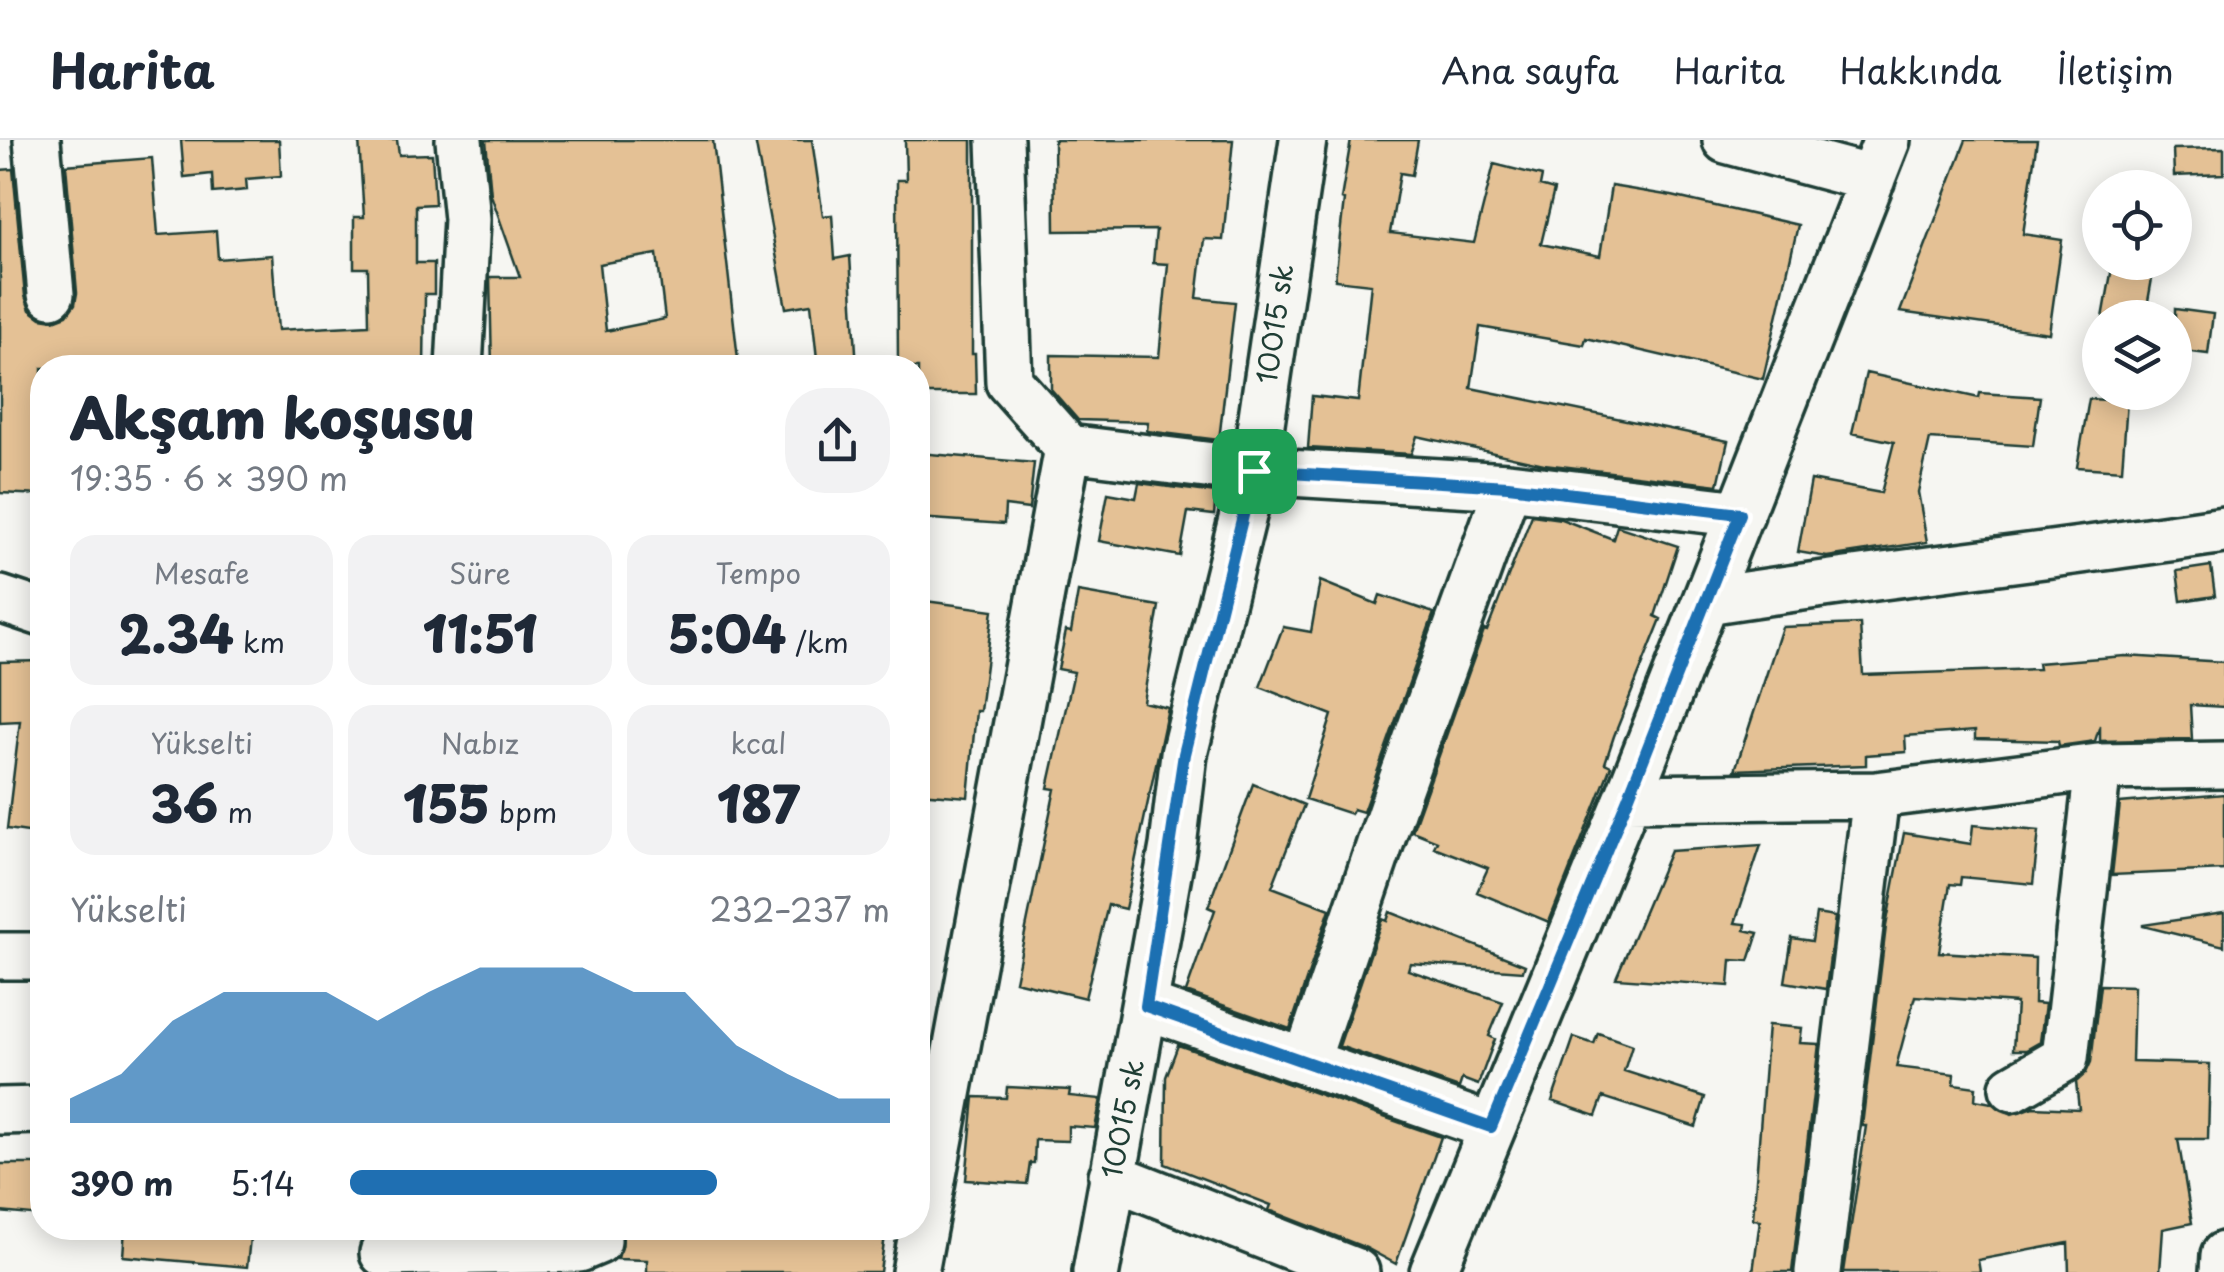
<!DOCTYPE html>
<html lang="tr">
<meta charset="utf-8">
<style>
body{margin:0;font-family:"Playpen Sans",sans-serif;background:#f2f2f3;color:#1f2937;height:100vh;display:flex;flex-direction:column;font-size:38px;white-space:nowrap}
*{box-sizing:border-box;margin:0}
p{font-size:32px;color:#747a83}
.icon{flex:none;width:55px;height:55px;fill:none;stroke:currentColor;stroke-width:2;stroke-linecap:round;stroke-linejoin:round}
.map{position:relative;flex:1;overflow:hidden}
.sheet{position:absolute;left:30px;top:215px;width:900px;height:885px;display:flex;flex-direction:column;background:#fff;border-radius:40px;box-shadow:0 5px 25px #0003}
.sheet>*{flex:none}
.buttons{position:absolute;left:2082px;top:30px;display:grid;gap:20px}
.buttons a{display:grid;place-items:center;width:110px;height:110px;border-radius:50%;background:#fff;box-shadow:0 5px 25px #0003;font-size:50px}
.pin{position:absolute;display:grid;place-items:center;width:85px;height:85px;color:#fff;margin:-42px;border-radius:20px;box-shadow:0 5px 15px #0006}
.round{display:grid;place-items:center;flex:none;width:105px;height:105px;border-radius:40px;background:#f2f2f3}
.overview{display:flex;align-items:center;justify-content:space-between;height:170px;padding:0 40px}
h1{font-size:55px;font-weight:800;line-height:75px}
.metrics{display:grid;grid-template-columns:repeat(3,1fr);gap:15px;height:170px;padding:10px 40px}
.metrics div{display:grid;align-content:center;border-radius:25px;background:#f2f2f3;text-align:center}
.metrics b{font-size:50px;font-weight:800}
.metrics small{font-size:28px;font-weight:400}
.metrics p{font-size:28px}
.chart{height:280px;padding:20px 40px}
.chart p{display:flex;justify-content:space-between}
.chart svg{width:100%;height:180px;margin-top:10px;fill:#1f6fb2;opacity:.7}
ul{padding:0 40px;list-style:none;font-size:32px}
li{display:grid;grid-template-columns:160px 120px 1fr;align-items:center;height:75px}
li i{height:25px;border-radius:12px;background:#1f6fb2}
header{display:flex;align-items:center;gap:60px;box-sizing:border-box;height:140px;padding:0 50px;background:#fff;border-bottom:2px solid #e0e1e3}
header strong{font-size:48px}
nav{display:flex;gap:55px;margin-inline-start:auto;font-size:35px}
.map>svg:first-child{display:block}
.building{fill:#e4c195;stroke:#1f3d34;stroke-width:2.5;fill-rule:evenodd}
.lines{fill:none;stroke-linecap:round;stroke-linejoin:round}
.minor-casing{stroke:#1f3d34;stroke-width:52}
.minor{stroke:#f6f6f2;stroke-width:45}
.route-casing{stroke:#fff;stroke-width:20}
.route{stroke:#1f6fb2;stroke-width:12}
.labels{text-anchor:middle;stroke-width:9;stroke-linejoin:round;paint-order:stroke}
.street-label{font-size:28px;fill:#1f3d34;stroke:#f6f6f2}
</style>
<header>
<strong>Harita</strong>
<nav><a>Ana sayfa</a><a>Harita</a><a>Hakkında</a><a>İletişim</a></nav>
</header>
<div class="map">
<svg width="2224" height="1132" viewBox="0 0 2224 1132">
<rect width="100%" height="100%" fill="#f6f6f2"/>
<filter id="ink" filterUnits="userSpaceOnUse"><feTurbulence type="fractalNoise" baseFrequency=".01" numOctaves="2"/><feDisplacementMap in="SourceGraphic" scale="20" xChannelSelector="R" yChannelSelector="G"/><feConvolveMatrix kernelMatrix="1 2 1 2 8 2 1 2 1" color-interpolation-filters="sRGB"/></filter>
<g filter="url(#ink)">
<!-- building -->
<path class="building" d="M 181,0 L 279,0 L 281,36 L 246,39 L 247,50 L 213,53 L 212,34 L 184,37 Z
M 359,0 L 397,0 L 399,15 L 432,14 L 435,64 L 416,65 L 416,123 L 434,123 L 434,154 L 425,154 L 424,228 L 42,228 L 42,355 L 0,353 L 0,30 L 13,29 L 25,156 L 30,170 L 41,178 L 54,180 L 67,175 L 75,164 L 77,153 L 66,25 L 152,18 L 158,95 L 216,91 L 218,119 L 272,115 L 278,190 L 369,185 L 368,128 L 354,128 L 354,77 L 364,77 Z
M 486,0 L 713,0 L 739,228 L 492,228 L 490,137 L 520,137 L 491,55 ZM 657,114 L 665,179 L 606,191 L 599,124 Z
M 755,0 L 812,0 L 823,76 L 832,75 L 835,119 L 850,116 L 857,228 L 818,228 L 811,164 L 786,168 Z
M 905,0 L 972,0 L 972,214 L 975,214 L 976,254 L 918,254 L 918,228 L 898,228 L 897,40 L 906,40 Z
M 1054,0 L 1233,0 L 1223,100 L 1204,99 L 1197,158 L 1235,162 L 1219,300 L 1147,291 L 1148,282 L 1078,280 L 1051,249 L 1051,215 L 1159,217 L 1168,124 L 1153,123 L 1156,90 L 1055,91 Z
M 1351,0 L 1418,0 L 1412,35 L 1400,33 L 1390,93 L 1474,103 L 1494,24 L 1542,36 L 1540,46 L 1554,50 L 1541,104 L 1600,116 L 1611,46 L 1672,56 L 1798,85 L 1763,239 L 1586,198 L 1584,205 L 1480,187 L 1471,248 L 1728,301 L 1718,345 L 1544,324 L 1417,296 L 1411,314 L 1308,308 L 1312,256 L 1358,261 L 1371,144 L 1335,140 L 1344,60 L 1341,59 Z
M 1966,0 L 2037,0 L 2023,94 L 2062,100 L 2049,193 L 1900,172 Z
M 2224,8 L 2224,34 L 2174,36 L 2173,9 Z
M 2113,122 L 2155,122 L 2145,178 L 2103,178 Z
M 2175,169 L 2213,174 L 2208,214 L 2175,210 Z
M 1866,233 L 1979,258 L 1980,253 L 2040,257 L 2033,306 L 1930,299 L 1918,352 L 1927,402 L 1827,417 L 1798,412 L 1811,340 L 1881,353 L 1894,302 L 1852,293 Z
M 2089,259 L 2127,261 L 2122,330 L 2077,327 Z
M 918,313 L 1034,323 L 1029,369 L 1005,366 L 1004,384 L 918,378 Z
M 1139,343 L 1216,353 L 1214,375 L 1188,372 L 1180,416 L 1099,401 L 1108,353 L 1136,358 Z
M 1532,375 L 1561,379 L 1613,399 L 1617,386 L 1678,406 L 1655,476 L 1661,479 L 1614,596 L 1605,623 L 1611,626 L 1549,782 L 1477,752 L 1488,728 L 1434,707 L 1437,701 L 1412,691 L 1484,490 L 1487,491 Z
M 2211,426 L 2215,456 L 2181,461 L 2177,431 Z
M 1320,441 L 1377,464 L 1380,455 L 1434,473 L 1363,672 L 1353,669 L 1351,674 L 1305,659 L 1332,575 L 1260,547 L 1283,487 L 1311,492 Z
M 1078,452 L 1159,466 L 1143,562 L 1168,568 L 1125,769 L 1108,765 L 1085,858 L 1015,841 L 1055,649 L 1048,648 L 1074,532 L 1058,529 L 1066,491 L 1071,492 Z
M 918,460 L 993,470 L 980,571 L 976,571 L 968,657 L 918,653 Z
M 1860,484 L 1863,535 L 2039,529 L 2038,523 L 2125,516 L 2224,522 L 2224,567 L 2190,565 L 2192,599 L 2100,601 L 2100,585 L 2095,601 L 2059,606 L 2058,601 L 1975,599 L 1975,591 L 1905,596 L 1906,612 L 1866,615 L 1866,625 L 1735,630 L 1782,487 Z
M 42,521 L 42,694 L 7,689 L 20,581 L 0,582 L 0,522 Z
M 1253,644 L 1304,665 L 1272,747 L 1330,769 L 1290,889 L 1186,852 L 1215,770 L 1208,767 Z
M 2224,654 L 2224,730 L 2112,735 L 2120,663 Z
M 1973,685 L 2039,691 L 2033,744 L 1961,737 L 1960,745 L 1950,744 L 1939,812 L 2035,818 L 2034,863 L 2045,864 L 2040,902 L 2026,910 L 2013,910 L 2016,863 L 1915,856 L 1896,927 L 1955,934 L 1954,944 L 1976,947 L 1975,960 L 1992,963 L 2012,974 L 2033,967 L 2079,969 L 2076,942 L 2086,933 L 2091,922 L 2100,845 L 2134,846 L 2132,922 L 2210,924 L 2208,999 L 2178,999 L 2192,1083 L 2163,1089 L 2160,1132 L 2069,1132 L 2068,1103 L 1978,1120 L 1980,1132 L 1844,1132 L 1866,986 L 1862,986 L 1886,786 L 1904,693 L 1971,704 Z
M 1761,705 L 1735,783 L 1746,784 L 1745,790 L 1758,793 L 1749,821 L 1731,820 L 1729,846 L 1616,838 L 1670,711 Z
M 1390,772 L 1525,825 L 1523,831 L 1410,823 L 1408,830 L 1503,862 L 1489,896 L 1495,899 L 1478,945 L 1462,939 L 1459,948 L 1339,906 L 1382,779 L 1387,781 Z
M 2224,773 L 2224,806 L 2143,786 L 2143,785 Z
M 1816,774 L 1835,777 L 1826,849 L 1785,842 L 1792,798 L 1812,801 Z
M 1768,885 L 1802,888 L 1800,903 L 1819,904 L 1792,1132 L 1753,1132 L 1760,1080 L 1753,1079 Z
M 1598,893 L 1632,905 L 1624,931 L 1705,957 L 1696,987 L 1603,957 L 1596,976 L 1552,961 L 1574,897 L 1594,904 Z
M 1178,905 L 1441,997 L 1396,1124 L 1366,1108 L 1269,1070 L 1271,1065 L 1165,1024 L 1166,937 Z
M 1007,947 L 1070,950 L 1069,956 L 1101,959 L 1095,988 L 1068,986 L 1068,1001 L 1035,1000 L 1034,1023 L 1030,1023 L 1027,1044 L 966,1040 L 974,957 L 1006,958 Z
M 0,1024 L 42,1024 L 42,1076 L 0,1072 Z
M 125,1088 L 251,1088 L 247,1127 L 123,1116 Z
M 624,1088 L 886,1088 L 880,1132 L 647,1132 L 647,1120 L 618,1119 Z"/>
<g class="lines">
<!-- minor casing -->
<g class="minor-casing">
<path id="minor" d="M 37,0 L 51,154
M 1726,0 L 1872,39
M 459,228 L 467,79 L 459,0
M 1068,308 L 1254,331 L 1508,346 L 1741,374
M 0,459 L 42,473
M 1707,461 C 1879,434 2052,416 2224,390
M 1628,658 L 1876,655 L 2098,627 L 2224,625
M 0,816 L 42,816
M 1146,866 L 1491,987
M 1306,922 L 1398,651 L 1508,346
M 2013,948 L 2065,918 L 2098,627
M 0,971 L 42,970
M 1112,1036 L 1356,1132
M 383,1113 L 579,1109 L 598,1101 L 598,1088
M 915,1132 L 1068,308 L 1009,242 L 1000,0
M 1096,1132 L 1173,706 L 1184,614 L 1254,331 L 1303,0
M 1433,1132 L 1628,658 L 1887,0
M 1818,1132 L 1876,655
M 2223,1132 L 2224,1115"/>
</g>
<!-- minor -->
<use href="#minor" class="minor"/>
</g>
</g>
<g class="lines" filter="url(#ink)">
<!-- route casing -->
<g class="route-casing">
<path id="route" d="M 1254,331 L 1508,346 L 1740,374 L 1628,658 L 1491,987 L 1146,866 L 1184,614 Z"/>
</g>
<!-- route -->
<use href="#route" class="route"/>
</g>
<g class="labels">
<!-- street labels -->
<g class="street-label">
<text transform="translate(1275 184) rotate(-82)" y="10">10015 sk</text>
<text transform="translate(1123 979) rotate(-79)" y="10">10015 sk</text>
</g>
</g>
</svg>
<div class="buttons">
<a><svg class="icon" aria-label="locate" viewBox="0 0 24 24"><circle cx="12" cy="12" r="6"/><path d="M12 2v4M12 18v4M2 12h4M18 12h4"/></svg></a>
<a><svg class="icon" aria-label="layers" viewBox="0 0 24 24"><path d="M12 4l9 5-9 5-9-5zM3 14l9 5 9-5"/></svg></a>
</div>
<div class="pin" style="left:1254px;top:331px;background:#1e9e55"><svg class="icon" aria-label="arrive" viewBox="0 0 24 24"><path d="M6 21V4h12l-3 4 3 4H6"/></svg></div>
<section class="sheet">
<div class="overview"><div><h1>Akşam koşusu</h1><p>19:35 · 6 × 390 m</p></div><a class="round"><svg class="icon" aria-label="share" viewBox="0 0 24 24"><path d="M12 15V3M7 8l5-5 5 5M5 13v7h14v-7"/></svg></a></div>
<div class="metrics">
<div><p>Mesafe</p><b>2.34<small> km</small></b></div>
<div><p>Süre</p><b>11:51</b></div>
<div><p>Tempo</p><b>5:04<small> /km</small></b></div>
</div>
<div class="metrics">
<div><p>Yükselti</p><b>36<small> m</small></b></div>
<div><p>Nabız</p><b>155<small> bpm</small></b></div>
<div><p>kcal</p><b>187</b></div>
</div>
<div class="chart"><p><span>Yükselti</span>232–237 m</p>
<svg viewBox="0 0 160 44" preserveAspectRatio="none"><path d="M0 44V38L10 32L20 19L30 12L40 12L50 12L60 19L70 12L80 6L90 6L100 6L110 12L120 12L130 25L140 32L150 38L160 38V44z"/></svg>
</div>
<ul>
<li><b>390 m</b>5:14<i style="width:68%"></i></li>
</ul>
</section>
</div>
